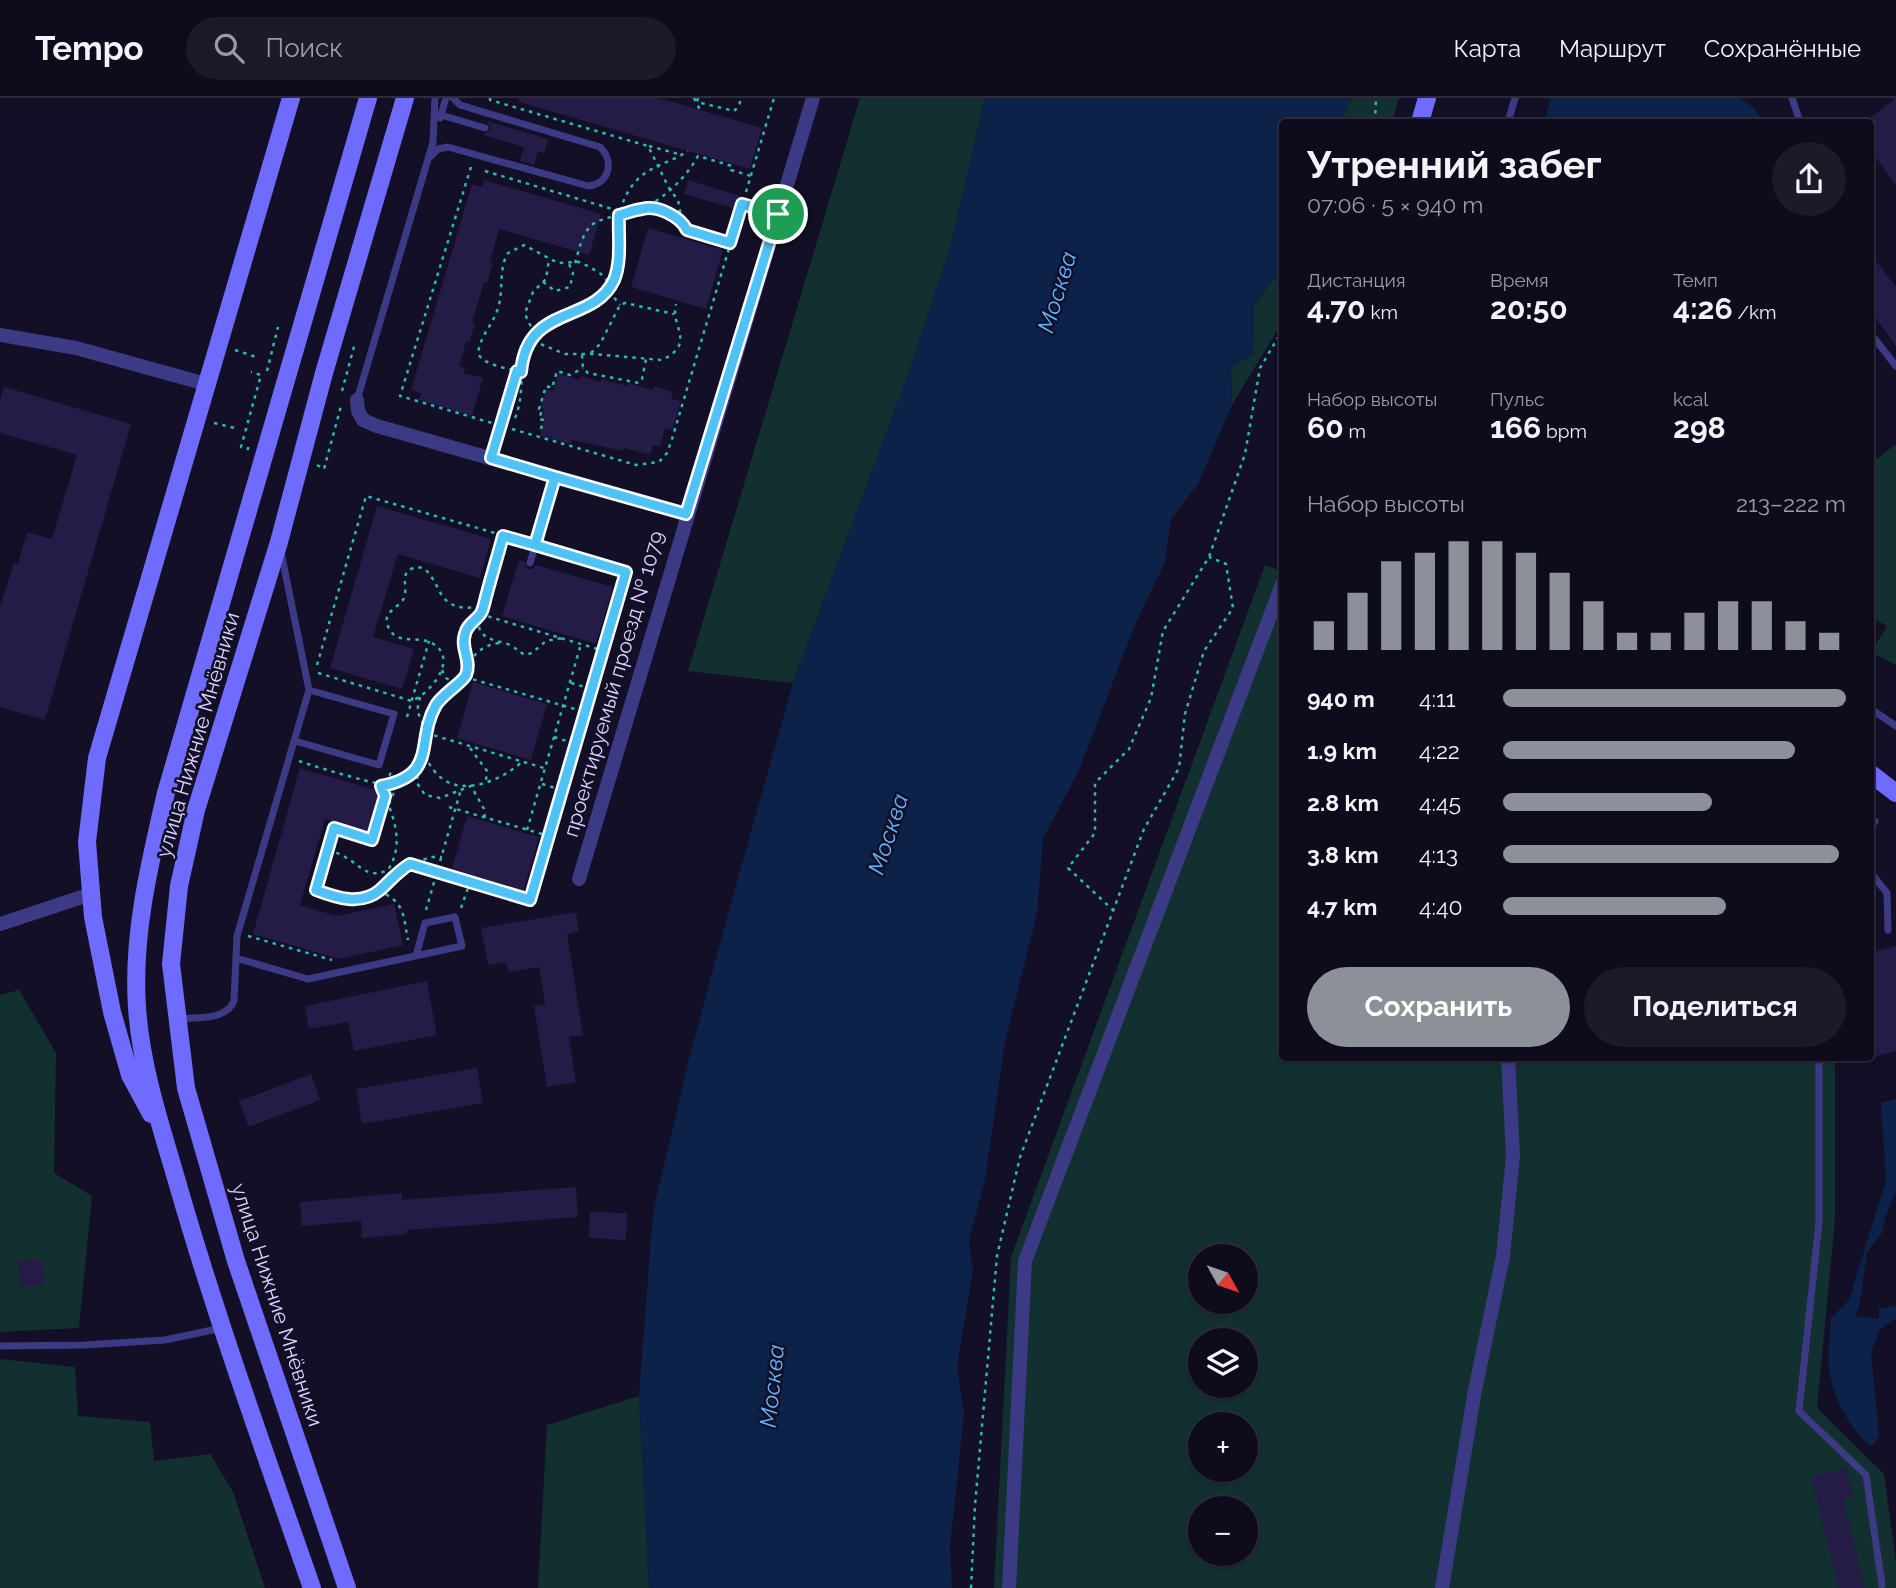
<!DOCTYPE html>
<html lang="ru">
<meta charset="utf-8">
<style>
body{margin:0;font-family:Raleway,sans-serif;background:#1c1929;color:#f1f3f6;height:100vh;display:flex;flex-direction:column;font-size:26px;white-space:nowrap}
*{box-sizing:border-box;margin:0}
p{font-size:23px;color:#9b9ba3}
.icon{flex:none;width:38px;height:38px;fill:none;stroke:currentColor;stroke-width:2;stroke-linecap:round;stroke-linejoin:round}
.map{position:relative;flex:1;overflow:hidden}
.side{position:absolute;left:1279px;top:21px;width:595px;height:942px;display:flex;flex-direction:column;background:#0e0b1c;border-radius:7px;box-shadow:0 2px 5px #0004,0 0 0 2px #2e2b3b}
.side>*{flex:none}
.needle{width:46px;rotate:130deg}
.fabs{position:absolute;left:1188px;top:1146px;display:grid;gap:14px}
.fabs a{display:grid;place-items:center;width:70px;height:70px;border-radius:50%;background:#0e0b1c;box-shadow:0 2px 5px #0004,0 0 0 2px #2e2b3b;font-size:35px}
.pin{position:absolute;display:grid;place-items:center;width:60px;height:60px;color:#fff;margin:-30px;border:4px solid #fff;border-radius:50%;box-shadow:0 2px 7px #0007}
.round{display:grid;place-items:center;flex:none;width:74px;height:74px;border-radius:37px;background:#1c1929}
.summary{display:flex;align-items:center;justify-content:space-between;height:119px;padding:0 28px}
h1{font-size:38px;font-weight:700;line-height:52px}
.figures{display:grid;grid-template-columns:repeat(3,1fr);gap:10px;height:119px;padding:7px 28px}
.figures div{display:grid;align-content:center}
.figures b{font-size:30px;font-weight:700}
.figures small{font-size:19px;font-weight:400}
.figures p{font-size:19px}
.chart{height:196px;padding:14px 28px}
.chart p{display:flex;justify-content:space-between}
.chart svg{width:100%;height:126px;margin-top:7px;stroke:#8c9099;stroke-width:6}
.primary-button{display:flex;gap:14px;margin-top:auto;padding:14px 28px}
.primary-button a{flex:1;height:80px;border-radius:42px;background:#8c9099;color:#fff;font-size:28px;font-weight:700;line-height:80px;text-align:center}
.primary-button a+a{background:#1c1929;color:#f1f3f6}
ul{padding:0 28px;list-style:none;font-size:23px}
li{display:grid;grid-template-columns:112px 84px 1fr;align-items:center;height:52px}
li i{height:18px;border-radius:9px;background:#8c9099}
header{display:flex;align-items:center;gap:42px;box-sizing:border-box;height:98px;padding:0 35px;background:#0e0b1c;border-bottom:2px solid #2e2b3b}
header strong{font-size:33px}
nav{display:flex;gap:38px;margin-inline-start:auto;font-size:24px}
.search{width:490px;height:63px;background:#1c1929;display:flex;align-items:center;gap:18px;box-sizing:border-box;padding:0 24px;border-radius:38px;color:#9b9ba3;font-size:26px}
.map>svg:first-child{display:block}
.green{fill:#12302f;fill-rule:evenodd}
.water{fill:#0c2248}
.building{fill:#241b47}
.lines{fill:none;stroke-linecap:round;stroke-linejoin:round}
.path{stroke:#2fb8b0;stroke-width:2.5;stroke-dasharray:3.5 5;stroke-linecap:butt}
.lane{stroke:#3d3a85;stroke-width:7}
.street{stroke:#3d3a85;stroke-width:14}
.secondary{stroke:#6f6bff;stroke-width:18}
.route-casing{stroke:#fff;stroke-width:14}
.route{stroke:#4fc3f7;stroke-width:9}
.labels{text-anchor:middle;stroke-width:5;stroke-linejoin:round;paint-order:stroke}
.street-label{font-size:21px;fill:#d9d4ff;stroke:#130f26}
.water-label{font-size:23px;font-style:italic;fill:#62b6ff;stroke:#130f26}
</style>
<header>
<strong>Tempo</strong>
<div class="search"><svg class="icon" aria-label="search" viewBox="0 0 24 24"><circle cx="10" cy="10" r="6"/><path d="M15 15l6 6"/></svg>Поиск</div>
<nav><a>Карта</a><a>Маршрут</a><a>Сохранённые</a></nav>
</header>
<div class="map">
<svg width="1896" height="1490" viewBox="0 0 1896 1490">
<rect width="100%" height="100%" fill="#130f26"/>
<!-- green -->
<path class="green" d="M 860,0 L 985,0 L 951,147 L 906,283 L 793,585 L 688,573 Z
M 1352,0 L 1399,0 L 1392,24 L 1341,24 Z
M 1283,169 L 1283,223 L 1232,307 L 1231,270 L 1253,256 L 1254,207 Z
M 1896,346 L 1896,567 L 1871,554 L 1887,528 L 1871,519 L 1871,365 Z
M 1265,467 L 1283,474 L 1283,959 L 1835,959 L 1835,1122 L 1817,1310 L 1884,1376 L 1896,1464 L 1896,1490 L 994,1490 L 1011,1159 ZM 1200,1158 L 1246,1158 L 1246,1204 L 1200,1204 ZM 1200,1242 L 1246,1242 L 1246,1288 L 1200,1288 ZM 1200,1326 L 1246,1326 L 1246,1372 L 1200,1372 ZM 1200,1410 L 1246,1410 L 1246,1456 L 1200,1456 Z
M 19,892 L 56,955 L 54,1075 L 92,1098 L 79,1230 L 0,1234 L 0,897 Z
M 0,1261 L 75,1269 L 78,1318 L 150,1324 L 154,1363 L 210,1356 L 233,1394 L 265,1490 L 0,1490 Z
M 639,1298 L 649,1490 L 538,1490 L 547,1327 Z"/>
<!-- water -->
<path class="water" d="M 985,0 L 1352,0 L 1341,24 L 1283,24 L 1283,169 L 1254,207 L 1253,256 L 1231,271 L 1232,307 L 1198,386 L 1171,421 L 1165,464 L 1134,529 L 1080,670 L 1043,741 L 1037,816 L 1005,944 L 985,1082 L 969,1142 L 973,1173 L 957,1267 L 964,1316 L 950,1449 L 952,1490 L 649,1490 L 639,1298 L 653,1114 L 689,961 L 732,801 L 793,585 L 906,283 L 951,147 Z
M 1551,0 L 1740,0 L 1753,9 L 1764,24 L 1544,24 Z
M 1896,1001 L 1896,1093 L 1885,1120 L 1882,1135 L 1867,1154 L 1860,1205 L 1855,1218 L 1879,1221 L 1879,1210 L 1896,1208 L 1896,1220 L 1880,1231 L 1871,1254 L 1879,1338 L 1872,1348 C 1851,1336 1830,1293 1829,1269 C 1828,1253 1830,1236 1831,1220 L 1849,1202 L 1886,1082 L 1881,1005 Z"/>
<!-- building -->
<path class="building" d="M 519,0 L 659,0 L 762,30 L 750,71 L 519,4 Z
M 1896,0 L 1896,87 L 1871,53 L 1871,19 Z
M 487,23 L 548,41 L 544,55 L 538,53 L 534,67 L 520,63 L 524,49 L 483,37 L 491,31 Z
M 484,82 L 601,116 L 589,157 L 499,131 L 490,164 L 493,165 L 487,185 L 484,184 L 472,225 L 475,226 L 469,245 L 466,244 L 459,268 L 465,270 L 464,275 L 483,280 L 472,318 L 419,302 L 421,295 L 411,292 L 472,86 L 482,89 Z
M 688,82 L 743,99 L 735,104 L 735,108 L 739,112 L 684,96 Z
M 648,130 L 723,152 L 706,211 L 631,189 Z
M 1871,156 L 1896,189 L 1896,248 L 1871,214 Z
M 558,276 L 580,282 L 581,278 L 600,284 L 601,281 L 627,288 L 628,285 L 653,292 L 654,288 L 673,294 L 671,301 L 681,303 L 672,332 L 665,330 L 660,349 L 653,347 L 650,357 L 624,350 L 623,353 L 572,342 L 571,346 L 540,338 L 544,321 L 541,320 L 544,311 L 540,310 L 546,291 L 553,293 Z
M 4,289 L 131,326 L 45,622 L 0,609 L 0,509 L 14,465 L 18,466 L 27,434 L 52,441 L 77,357 L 0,335 L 0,302 Z
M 377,408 L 491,441 L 480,480 L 398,456 L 373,539 L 414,551 L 402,591 L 330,570 Z
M 519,462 L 524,463 L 528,471 L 532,471 L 536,467 L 613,489 L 596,546 L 502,518 Z
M 473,584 L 547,606 L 531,662 L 457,640 Z
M 300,670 L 379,693 L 368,733 L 325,721 L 300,807 L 337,818 L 394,806 L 403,847 L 339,861 L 253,836 Z
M 467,718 L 539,739 L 523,795 L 451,774 Z
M 576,814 L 579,833 L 567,836 L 583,937 L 569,939 L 576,984 L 547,989 L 534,908 L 545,906 L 539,869 L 508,874 L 506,864 L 488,867 L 481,830 Z
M 1896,848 L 1896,953 L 1876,958 L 1871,936 L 1871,855 Z
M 427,883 L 437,937 L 354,953 L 348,924 L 309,931 L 305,908 Z
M 477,970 L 483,1005 L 362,1026 L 356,991 Z
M 311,976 L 320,1002 L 249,1029 L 239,1003 Z
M 576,1089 L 578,1119 L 407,1132 L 407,1136 L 362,1140 L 361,1123 L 302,1128 L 300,1104 L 402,1095 L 402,1102 Z
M 590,1114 L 627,1115 L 626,1142 L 589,1140 Z
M 42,1161 L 44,1187 L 19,1188 L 18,1163 Z
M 1846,1370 L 1853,1399 L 1843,1401 L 1865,1490 L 1839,1490 L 1811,1379 Z"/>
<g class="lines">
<!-- path -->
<path class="path" d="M 490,0 L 490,2 L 648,48 L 670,92 L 678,102 L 682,123 L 687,132 L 730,146
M 694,0 L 700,12
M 698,0 L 697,4 L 734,13 L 739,8 L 741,0
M 1375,24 L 1376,0
M 649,48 L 682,57
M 471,69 L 400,298 L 492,325
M 485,73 L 619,113
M 746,94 L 774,0
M 643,110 L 656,111 L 682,123
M 575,165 C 579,153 582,134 593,126 C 604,119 622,117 634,113 C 661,105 685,81 698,58 L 732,68 L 731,72 L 751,78
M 543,184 L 555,193 L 570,189 L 573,175 L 569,166
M 609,193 L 620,207
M 536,235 L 528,224 L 525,215 L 533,194 L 546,181 L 549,161
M 533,243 L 565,256 L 594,256 L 662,262 C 697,245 670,229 676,206
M 235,252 L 256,259
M 591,255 L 600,246 L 620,207 L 625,205 L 674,216
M 582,257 L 583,270 L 588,275 L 639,285 L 642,281 L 646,261
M 267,273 L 278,229
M 521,274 C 507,270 486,268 478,256 C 480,237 493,227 498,210 C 504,192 498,171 508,155 L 524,147 L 558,165 L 579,164 L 588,168 L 601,176 L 611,187
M 342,293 L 355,245
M 507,310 L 517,273
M 515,320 C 527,291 515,266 534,238 C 553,212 592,215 610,189 C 632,155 603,118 637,82 C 650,68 672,64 688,53
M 214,325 L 235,330
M 512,331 L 636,367 L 659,364 L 667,355 L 672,341 L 739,117
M 541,331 L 543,322 L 539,321 L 542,312 L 539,311 L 546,288 L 552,290 L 557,273 L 570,277 L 583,270
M 248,349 L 248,351 L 241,349 L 261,277 L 251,274
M 317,367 L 324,371 L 341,308
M 503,439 L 478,521 C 478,543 495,541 510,547 C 516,550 519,554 525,557 L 532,555 L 546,543 L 562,540
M 480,516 L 601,552
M 499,545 C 484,547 473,555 467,570 C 466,573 466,577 464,580 C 462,582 458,584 455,586 C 446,594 438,603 432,615 C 426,625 426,634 425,646 C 424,657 428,666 436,675 C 459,701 500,683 522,664
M 470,564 C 461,546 462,532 478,518
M 317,567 L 366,398 L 523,443
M 442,572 L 446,580 L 456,586
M 318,575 L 412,603 C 430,595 460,561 432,545 C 417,537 393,549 387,525 C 384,513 400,509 404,500 C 408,491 400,476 411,471 C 431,461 436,495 447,503 C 458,512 470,510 483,508
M 465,579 L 585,614
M 571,585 L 592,591
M 420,599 L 417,613 L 425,629
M 407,619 L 429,543
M 426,635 L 544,670
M 554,639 L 576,646
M 470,650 L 487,673 L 486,682
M 299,663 C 316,669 334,674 352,679 C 387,689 407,693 424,655
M 418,669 L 417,685 L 425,697 L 440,700 L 471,688 L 484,711 L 485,720
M 387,686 L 392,670
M 542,686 L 562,692
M 385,698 L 372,742 L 334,730 L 316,792 L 355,802 L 369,800 L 404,770 L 430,759 L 442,759
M 389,706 L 395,692 L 393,686
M 449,709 L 549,738
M 527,732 L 581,546
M 329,750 C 336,755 344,758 350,762 C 364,772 371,780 388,772 C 406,744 392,715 381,688
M 410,766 L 530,801 L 626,473 L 546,450
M 378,793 C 405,803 403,817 408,842
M 461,810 L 470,784
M 426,812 L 461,691
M 1114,813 L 1068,770 L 1095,735 L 1095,685 L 1129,651 L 1151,600 L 1163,533 L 1209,459 L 1245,356 L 1260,270 L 1283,231
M 248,838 L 332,862
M 971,1490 L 975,1407 L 997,1158 L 1020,1059 L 1144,731 L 1179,670 L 1185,616 L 1204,553 L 1233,510 L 1226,466 L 1209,459"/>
<!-- lane -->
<path class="lane" d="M 1792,0 L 1800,24
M 441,17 L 485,30
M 440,20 L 446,0
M 1508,24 L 1515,0
M 429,60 L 438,51 L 448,49 L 588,88 C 609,86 615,64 600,49 L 460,7 L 453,0
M 741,106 L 777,116
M 1871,236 L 1896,268
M 357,302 L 433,44 L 435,0
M 491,360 L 504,321
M 530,465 L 555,379
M 1871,611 L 1896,628
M 295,643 L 379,667 L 394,616 L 309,592
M 1871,730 L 1875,723
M 1871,775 L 1887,795 L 1888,832
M 236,860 L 308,881 L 462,848 L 455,819 L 425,825 L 416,858
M 177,921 C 196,919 226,923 234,903 L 237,838 L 309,592 L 281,454
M 1819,959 L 1819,1124 L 1799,1313 L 1866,1377 L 1882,1487
M 0,1248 L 85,1247 L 165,1242 L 222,1230"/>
<!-- street -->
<path class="street" d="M 0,237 L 76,250 L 206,286
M 357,302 L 358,313 L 363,322 L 377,328 L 686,416
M 579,781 L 813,0
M 0,826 L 91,796
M 1009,1490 L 1025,1163 L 1283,484
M 1442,1490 L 1475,1292 L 1503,1158 L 1513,1058 L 1508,959"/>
<!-- secondary -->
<path class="secondary" d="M 1420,24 L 1427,0
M 1871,676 L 1896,695
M 151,1016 L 130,977 L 112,914 L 93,819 L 87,744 L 97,660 L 291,0
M 312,1490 C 266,1358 219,1228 180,1094 C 163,1034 141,972 137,909 C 132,837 150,764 166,695 L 368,0
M 347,1490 L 236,1163 L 186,990 L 171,866 L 179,788 L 196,712 L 279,444 L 324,275 L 405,0"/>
</g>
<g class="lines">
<!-- route casing -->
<g class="route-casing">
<path id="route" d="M 778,116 L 742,106 L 730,145 L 687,132 C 680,118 657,107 642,111 C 634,112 627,115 619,117 C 618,137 622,163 614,182 C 593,227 527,205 521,274 L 517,273 L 491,360 L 555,379 L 535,447 L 503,438 C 498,457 492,476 487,495 C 485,501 484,510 481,515 C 476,523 467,526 465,536 C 460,551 472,562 466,577 C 463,584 443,596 436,607 C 415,643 439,677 381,688 L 385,698 L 372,742 L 334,730 L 316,792 C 337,800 361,808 380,792 C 390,783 398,773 410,766 L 530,802 L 626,474 L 535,447 L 555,379 L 686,416 L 778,116"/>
</g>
<!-- route -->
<use href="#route" class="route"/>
</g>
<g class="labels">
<!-- street labels -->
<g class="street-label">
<text transform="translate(614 586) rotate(-74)" y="7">проектируемый проезд № 1079</text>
<text transform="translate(198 637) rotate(-74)" y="7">улица Нижние Мнёвники</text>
<text transform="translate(277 1207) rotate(72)" y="7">улица Нижние Мнёвники</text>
</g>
<!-- water labels -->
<g class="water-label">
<text transform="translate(1057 194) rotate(-73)" y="8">Москва</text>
<text transform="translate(888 736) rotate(-72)" y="8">Москва</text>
<text transform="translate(772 1288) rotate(-84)" y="8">Москва</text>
</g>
</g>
</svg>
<div class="fabs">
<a><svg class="needle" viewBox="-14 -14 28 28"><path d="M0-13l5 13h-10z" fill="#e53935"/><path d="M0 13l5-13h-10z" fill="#9b9ba3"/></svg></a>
<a><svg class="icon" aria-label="layers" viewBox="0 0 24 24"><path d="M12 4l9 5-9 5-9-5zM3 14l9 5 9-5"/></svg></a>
<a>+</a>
<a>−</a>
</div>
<div class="pin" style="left:778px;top:116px;background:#1e9e55"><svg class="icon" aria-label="arrive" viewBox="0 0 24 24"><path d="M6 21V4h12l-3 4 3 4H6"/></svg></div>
<section class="side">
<div class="summary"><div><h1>Утренний забег</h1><p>07:06 · 5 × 940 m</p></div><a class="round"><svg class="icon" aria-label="share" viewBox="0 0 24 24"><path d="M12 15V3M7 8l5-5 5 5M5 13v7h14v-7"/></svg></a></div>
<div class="figures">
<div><p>Дистанция</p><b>4.70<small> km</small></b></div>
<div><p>Время</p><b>20:50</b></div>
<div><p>Темп</p><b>4:26<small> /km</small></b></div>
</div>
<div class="figures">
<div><p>Набор высоты</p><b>60<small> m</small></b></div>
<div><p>Пульс</p><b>166<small> bpm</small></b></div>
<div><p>kcal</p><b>298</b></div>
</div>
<div class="chart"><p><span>Набор высоты</span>213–222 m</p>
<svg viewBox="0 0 160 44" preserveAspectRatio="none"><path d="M5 44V34M15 44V24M25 44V13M35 44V10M45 44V6M55 44V6M65 44V10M75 44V17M85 44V27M95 44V38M105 44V38M115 44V31M125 44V27M135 44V27M145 44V34M155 44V38"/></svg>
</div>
<ul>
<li><b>940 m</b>4:11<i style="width:100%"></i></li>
<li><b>1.9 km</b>4:22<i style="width:85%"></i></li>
<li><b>2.8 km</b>4:45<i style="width:61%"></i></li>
<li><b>3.8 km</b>4:13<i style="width:98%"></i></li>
<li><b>4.7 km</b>4:40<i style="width:65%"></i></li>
</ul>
<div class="primary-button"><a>Сохранить</a><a>Поделиться</a></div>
</section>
</div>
